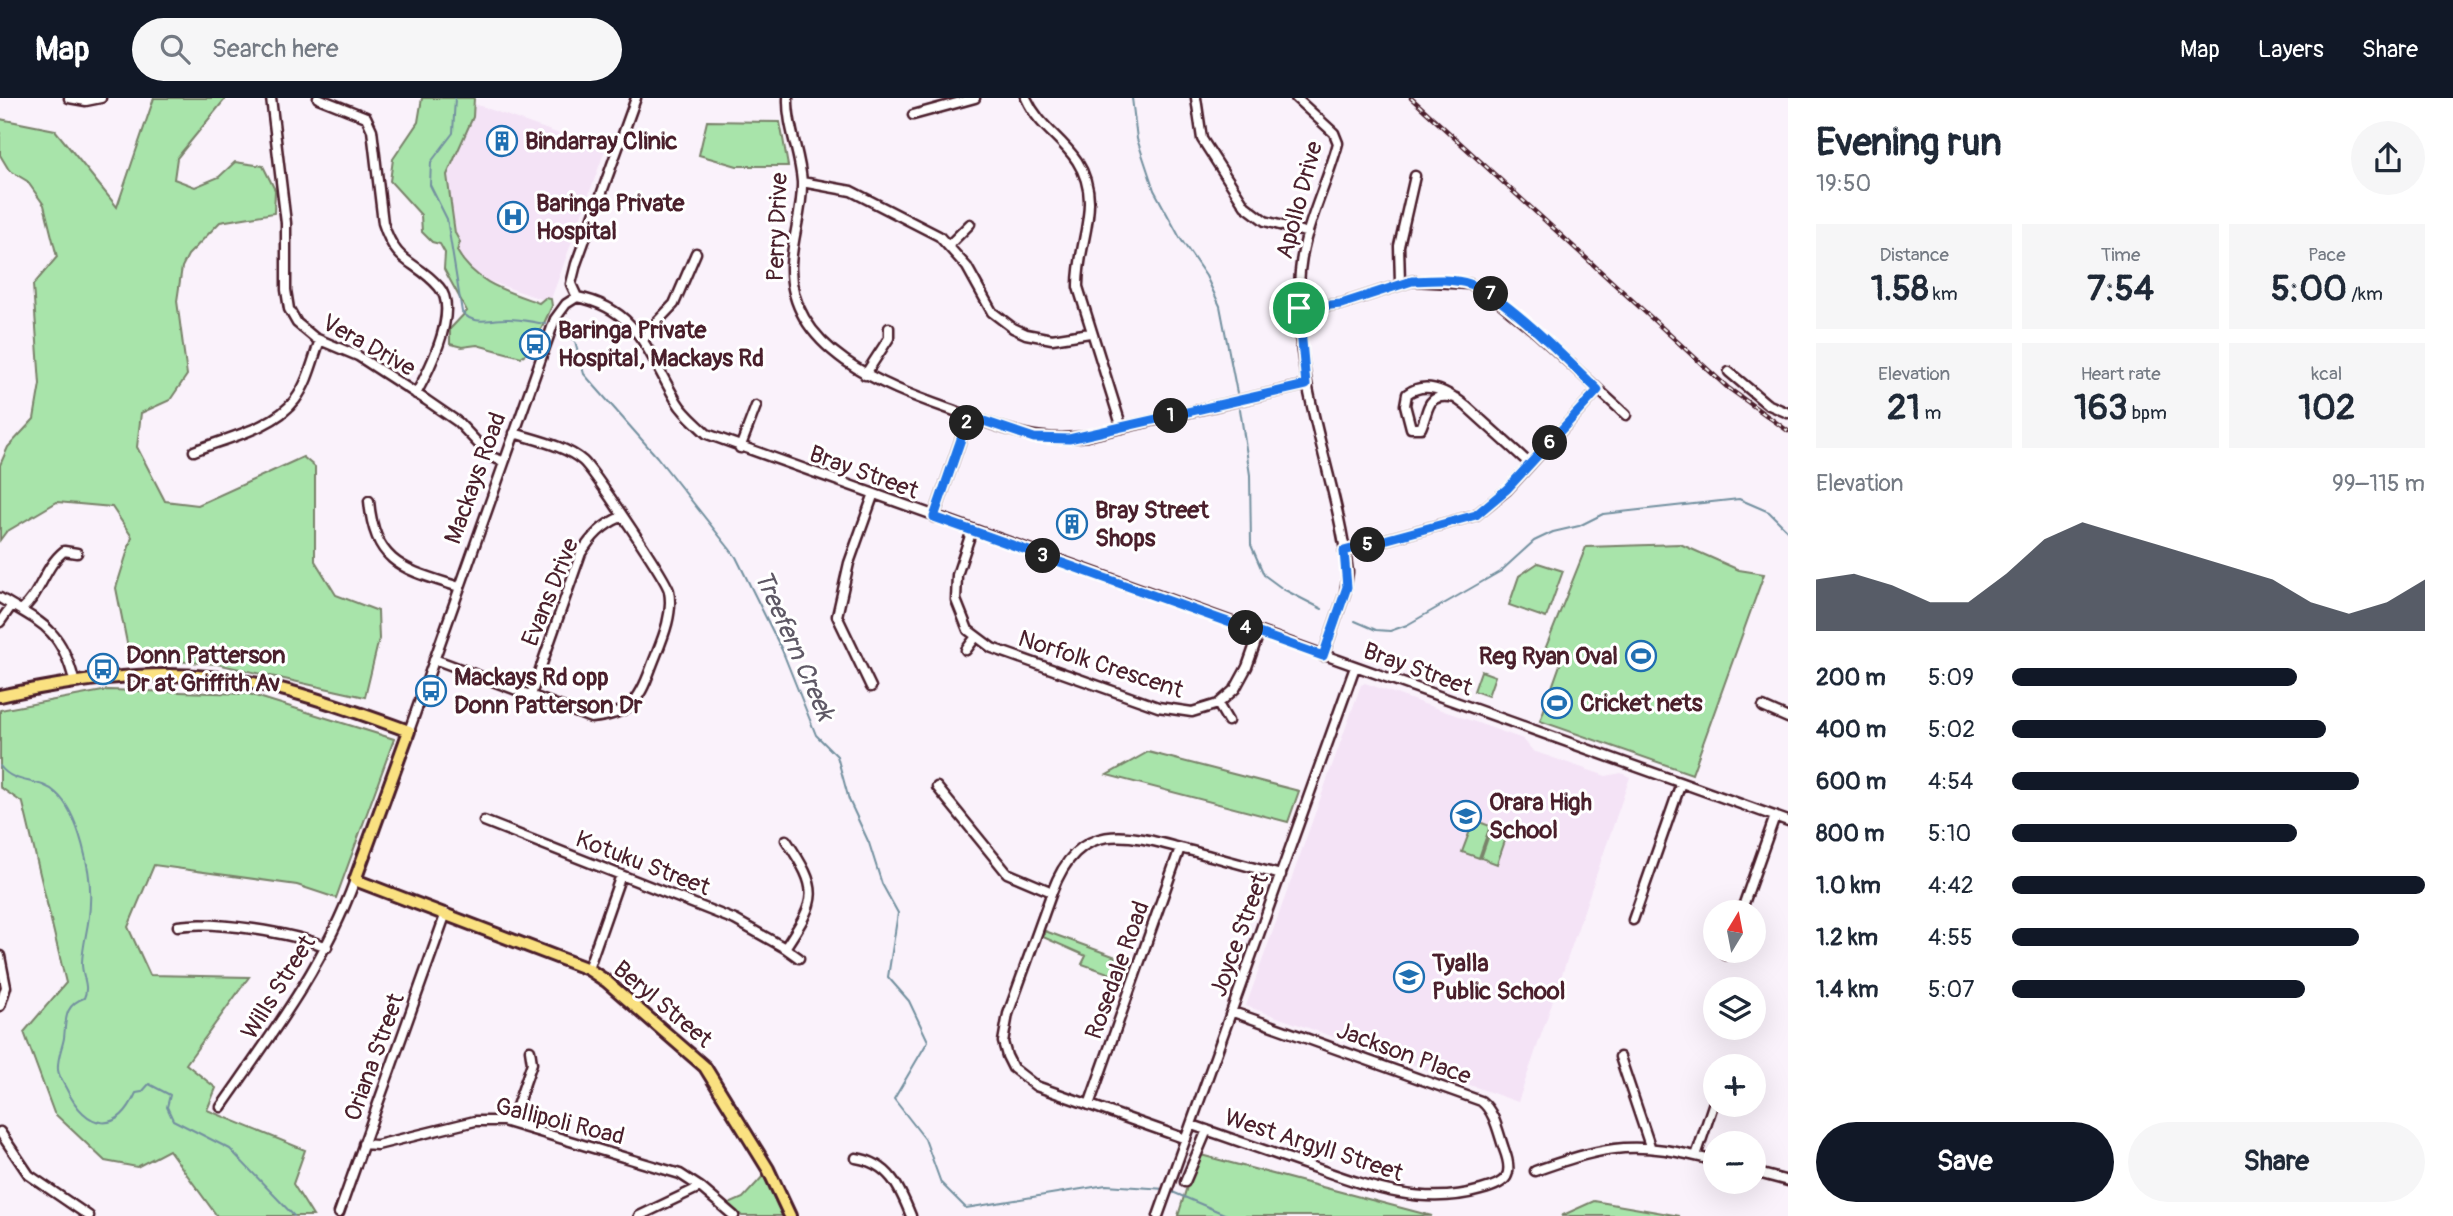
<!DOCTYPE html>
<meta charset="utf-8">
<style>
body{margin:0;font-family:Pangolin,sans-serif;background:#f6f6f7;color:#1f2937;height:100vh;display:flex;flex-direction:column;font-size:26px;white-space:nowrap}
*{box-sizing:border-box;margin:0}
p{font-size:23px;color:#747a83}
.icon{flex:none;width:38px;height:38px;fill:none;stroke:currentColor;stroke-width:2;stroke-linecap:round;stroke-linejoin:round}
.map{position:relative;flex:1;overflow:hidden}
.panel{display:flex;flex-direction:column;background:#fff;width:665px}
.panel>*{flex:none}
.needle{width:46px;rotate:10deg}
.tools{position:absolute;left:1703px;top:802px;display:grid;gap:14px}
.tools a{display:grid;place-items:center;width:63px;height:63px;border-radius:50%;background:#fff;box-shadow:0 7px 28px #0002;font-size:35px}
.pin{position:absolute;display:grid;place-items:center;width:60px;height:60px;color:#fff;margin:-30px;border:4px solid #fff;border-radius:50%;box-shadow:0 2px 7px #0007}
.km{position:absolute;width:35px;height:35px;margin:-18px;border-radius:50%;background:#222;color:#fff;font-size:19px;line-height:35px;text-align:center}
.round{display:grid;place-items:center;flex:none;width:74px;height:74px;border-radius:37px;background:#f6f6f7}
.overview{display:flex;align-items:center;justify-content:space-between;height:119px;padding:0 28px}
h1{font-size:38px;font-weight:700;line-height:52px}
.stats{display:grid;grid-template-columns:repeat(3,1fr);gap:10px;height:119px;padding:7px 28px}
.stats div{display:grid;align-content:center;border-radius:0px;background:#f6f6f7;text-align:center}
.stats b{font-size:35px;font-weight:700}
.stats small{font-size:19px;font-weight:400}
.stats p{font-size:19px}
.chart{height:196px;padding:14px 28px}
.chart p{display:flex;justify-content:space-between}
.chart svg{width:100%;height:126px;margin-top:7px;fill:#111827;opacity:.7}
.primary-button{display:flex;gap:14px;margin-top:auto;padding:14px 28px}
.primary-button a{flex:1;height:80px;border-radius:42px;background:#111827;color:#fff;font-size:28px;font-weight:700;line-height:80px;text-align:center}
.primary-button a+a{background:#f6f6f7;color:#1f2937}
ul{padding:0 28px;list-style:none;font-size:23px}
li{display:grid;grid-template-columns:112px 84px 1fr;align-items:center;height:52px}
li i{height:18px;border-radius:9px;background:#111827}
header{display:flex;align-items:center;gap:42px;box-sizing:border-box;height:98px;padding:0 35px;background:#111827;color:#fff}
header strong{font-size:33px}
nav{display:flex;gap:38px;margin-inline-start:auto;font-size:24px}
.search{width:490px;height:63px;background:#f6f6f7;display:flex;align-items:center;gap:18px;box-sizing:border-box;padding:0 24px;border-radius:38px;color:#747a83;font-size:26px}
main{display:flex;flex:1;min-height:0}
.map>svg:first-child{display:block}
.built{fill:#f4e3f6}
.green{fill:#a8e4aa;stroke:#79826a;stroke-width:2}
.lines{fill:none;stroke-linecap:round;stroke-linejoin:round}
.stream{stroke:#73909f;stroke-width:2}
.minor-casing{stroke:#4a1f2b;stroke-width:13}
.major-casing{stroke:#4a1f2b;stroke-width:16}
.minor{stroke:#fff;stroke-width:8}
.major{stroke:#fae181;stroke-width:10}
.rail-casing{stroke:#4a1f2b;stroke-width:4.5}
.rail{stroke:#fff;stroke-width:2;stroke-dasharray:5;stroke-linecap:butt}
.route-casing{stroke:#fff;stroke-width:14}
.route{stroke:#1a73e8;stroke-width:9}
.labels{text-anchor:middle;stroke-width:6;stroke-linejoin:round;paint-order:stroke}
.poi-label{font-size:24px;font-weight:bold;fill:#4a1f2b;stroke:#fff;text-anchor:start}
.street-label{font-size:24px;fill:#4a1f2b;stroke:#fff}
.water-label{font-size:26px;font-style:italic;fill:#5e5865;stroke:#fff}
</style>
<header>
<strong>Map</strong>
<div class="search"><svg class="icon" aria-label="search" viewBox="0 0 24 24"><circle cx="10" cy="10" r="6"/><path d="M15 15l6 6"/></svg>Search here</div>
<nav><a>Map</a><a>Layers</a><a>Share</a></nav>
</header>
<main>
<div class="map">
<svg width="1788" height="1118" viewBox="0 0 1788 1118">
<rect width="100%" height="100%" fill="#faf2fb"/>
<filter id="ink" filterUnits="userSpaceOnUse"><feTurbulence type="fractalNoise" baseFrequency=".0143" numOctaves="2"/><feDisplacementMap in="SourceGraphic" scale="14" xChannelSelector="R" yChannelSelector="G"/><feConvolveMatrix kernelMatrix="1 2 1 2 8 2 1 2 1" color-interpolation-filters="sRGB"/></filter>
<g filter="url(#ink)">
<!-- built -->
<path class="built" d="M 469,4 L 605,52 L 550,204 L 453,171 L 436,94 Z
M 1365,585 L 1523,641 L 1533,653 L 1606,678 L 1621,675 L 1630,679 L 1518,1004 L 1246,908 L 1361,587 Z"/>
<!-- green -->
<path class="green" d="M 154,0 L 226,0 L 177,60 L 174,81 L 195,89 L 219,79 L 235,64 L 263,68 L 275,92 L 274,115 L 220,124 L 188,157 L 182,169 L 177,203 L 187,277 L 170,302 L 141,315 L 137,349 L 165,403 L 198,407 L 303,359 L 315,369 L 315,463 L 336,497 L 378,513 L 379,541 L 365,599 L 217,566 L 130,560 L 116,490 L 132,439 L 112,409 L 57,404 L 6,434 L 0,442 L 0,367 L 8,349 L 34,321 L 40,286 L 33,187 L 57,159 L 44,107 L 27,83 L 9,72 L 0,57 L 0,21 L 55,32 L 117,109 Z
M 422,0 L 474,0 L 473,19 L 447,77 L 455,135 L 460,144 L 457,153 C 475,185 506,193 539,205 L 545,200 L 551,201 L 552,208 L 532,251 L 521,259 L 477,247 L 462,249 L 450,246 L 450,231 L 467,213 L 444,171 L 445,155 L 440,146 L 432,144 L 422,134 L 421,117 L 390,83 L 393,61 L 418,24 Z
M 707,23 L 780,24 L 788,68 L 737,68 L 699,57 Z
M 1680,446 L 1739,472 L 1764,476 L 1692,676 L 1540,623 L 1562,561 L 1544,554 L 1586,449 Z
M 1538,465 L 1563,473 L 1546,520 L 1509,507 L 1519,478 Z
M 1481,573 L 1495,578 L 1488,598 L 1474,593 Z
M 108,592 L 249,596 L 394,641 L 336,800 L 297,787 L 154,767 L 128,829 L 150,877 L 249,879 L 186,966 L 216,990 L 207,1012 L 305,1052 L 293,1086 L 313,1118 L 217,1118 L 169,1052 L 137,1069 L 105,1063 L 54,1015 L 24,934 L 66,885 L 23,705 L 0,689 L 0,612 Z
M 1148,654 L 1299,693 L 1288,724 L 1107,677 Z
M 1474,722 L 1490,728 L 1479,760 L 1462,754 Z
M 1492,728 L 1508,734 L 1497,766 L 1481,760 Z
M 1045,833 L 1132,865 L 1128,882 L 1082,866 L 1086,858 L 1043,839 Z
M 1197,1056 L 1432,1118 L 1178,1118 Z
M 764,1077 L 783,1118 L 742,1118 L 729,1106 L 743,1100 Z
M 1594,1103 L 1680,1118 L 1561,1118 Z"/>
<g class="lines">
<!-- stream -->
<path class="stream" d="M 455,0 L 453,35 L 431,64 L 430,87 L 447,121 L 462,214 C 474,228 489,221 505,221 C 518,220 532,224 545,226
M 1132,0 L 1137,41 L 1154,92 L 1180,140 L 1206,178 L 1220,208 L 1237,295
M 560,231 L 575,243 L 584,276 L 657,359 L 736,459 L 782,552 L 816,637 L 837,658 L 849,702 L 869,745 L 882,786 L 898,815 L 888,879 L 909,903 L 928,943 L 894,1001 L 925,1041 L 941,1085 L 966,1110 L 1106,1087 L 1165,1091
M 1240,311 L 1250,377 L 1251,447 L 1264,477 L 1283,491 L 1322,511
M 1355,523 L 1376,532 L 1390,533 L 1407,527 L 1501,473 L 1534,443 L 1553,434 L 1579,428 L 1603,416 L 1739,401 L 1769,414 L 1788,433
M 0,668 C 15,688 39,679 56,695 C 79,715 92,776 90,805 C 90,825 83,844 82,864 C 81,877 90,887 84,900 C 64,907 66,922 64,940 C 62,951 57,960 58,972 C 59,979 64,986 67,992 C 86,1031 117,1038 136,995 L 142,994 L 149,986 L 170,997 L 167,1009 L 173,1022 L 230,1051 L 294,1118
M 1170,1093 L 1229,1118"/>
<!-- minor casing -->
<g class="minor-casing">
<path id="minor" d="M 69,0 L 86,3 L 101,0
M 271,0 L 286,125 L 286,192 L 289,211 L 297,225 L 315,240 L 358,258 L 426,302 L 458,324 L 491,359 L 503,363
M 318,0 L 366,19 L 372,32 L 383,125 C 397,169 415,161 439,189 C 460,212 429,272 416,296
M 788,0 C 787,28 800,55 802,84 C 803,112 792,139 791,168 C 789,252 884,288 949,311 C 997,328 1034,346 1087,338 L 1305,287
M 1026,0 C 1039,29 1060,38 1077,63 C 1104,105 1077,144 1078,189 L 1122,330
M 1196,0 L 1202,41 L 1245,108 L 1265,123 L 1308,135
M 1296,0 L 1334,35 L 1338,45 C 1327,87 1304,129 1300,173 C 1290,280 1336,372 1348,474 L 1345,495 L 1323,558
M 913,17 L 975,0
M 802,84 L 851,93 L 939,138 L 967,169 L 992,214 L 1013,230 L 1026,236 L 1052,241 L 1090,235
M 949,147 L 970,126
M 1400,184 L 1399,148 L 1415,78
M 577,199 C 639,211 648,256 677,304 C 684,316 697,326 707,336 L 1788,723
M 577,199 L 571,186 L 576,166 L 636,0
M 1299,210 L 1341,206 L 1412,183 L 1470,186 L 1490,196 L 1537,235 L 1626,317
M 644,241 L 652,229 L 674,206 L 696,155
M 1729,274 L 1767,306 L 1788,315
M 865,277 L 889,240 L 889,230
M 1456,300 C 1425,294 1430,310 1421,330 L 1411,330 L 1405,307 L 1407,296 C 1427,281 1450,295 1466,308 L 1530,366
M 740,350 L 756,308
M 194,353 C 226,340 274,330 295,302 C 308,285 313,261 320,242
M 369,403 C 375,467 404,471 459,489
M 934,419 L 969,318
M 972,432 L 957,477 L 956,502 L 968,532 L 992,550 L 1158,609 L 1192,614 L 1218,606 L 1235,591 L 1247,569 L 1259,535
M 1344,453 L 1476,417 L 1507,392 L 1598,292
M 0,500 C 42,525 61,531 74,582
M 21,512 C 41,496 44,469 64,453 L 77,455
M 0,524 L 12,507
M 966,552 L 975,540
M 434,561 L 591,620 C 629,616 638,606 651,570 C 660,546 674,519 669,493 C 667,482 593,372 583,363 C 566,348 536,342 514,335
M 871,589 L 837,518 L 849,465 L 873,398
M 531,597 L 581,455 C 592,438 602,427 621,419
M 1218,606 L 1228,623
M 1763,609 L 1788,620
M 409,633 L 555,221 L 566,206 L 577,199
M 937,689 L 1007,775 L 1052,794
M 484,723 L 735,822 L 785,850 C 818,800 820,793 786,742
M 1741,814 L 1775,718
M 1633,822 L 1681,685
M 178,828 C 215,822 292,835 327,849
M 785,850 L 799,860
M 1726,857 L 1728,852
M 0,858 L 6,889 L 0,908
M 588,871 L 621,777
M 1620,959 L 1650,1048
M 1089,1007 L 1180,750
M 221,1009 C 272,936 324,867 355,782
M 511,1025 L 532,965 L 530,952
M 1192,1027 C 1229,1040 1266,1053 1304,1066 C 1362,1086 1419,1110 1481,1092 C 1508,1085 1514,1077 1504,1051 C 1498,1034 1495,1014 1481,1003 L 1233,914
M 0,1034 L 29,1077 L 89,1118
M 1186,1041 L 1036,988 L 1013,970 L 1007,958 L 1003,944 L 1008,916 L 1052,794 C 1079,721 1126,735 1188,752 C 1219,760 1250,769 1281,777
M 363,1046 L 377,1047 L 475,1023 L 503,1023 L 680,1076 L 700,1089 L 734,1118
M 1696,1058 L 1715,1001
M 856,1060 C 889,1065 900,1090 911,1118
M 1535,1073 C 1611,1046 1636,1042 1715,1063
M 1754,1074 L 1788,1083
M 1185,1084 L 1207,1032
M 339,1115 L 446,815
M 639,1118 L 700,1089
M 1158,1118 L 1355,569"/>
</g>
<!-- major casing -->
<g class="major-casing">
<path id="major" d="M 0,598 C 96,577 185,567 281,591 C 325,602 367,618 409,633 L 355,782 L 588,871 L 606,883 L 705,969 L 768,1071 L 790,1118"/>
</g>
<!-- minor -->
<use href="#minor" class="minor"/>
<!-- major -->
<use href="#major" class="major"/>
<!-- rail casing -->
<g class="rail-casing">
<path id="rail" d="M 1411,0 L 1727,289 L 1788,333"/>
</g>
<!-- rail -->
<use href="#rail" class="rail"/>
</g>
</g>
<g class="lines" filter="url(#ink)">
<!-- route casing -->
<g class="route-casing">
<path id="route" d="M 1412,183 C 1431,182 1452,180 1470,186 C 1503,196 1571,266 1598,292 L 1507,391 L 1476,417 L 1344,453 L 1347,489 L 1323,558 L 934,419 L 969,318 L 1034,340 L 1069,341 L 1306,287 L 1299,210 L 1341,206 Z"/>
</g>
<!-- route -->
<use href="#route" class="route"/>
</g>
<!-- icons -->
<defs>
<g id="building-ring" transform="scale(1.575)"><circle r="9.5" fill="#fff" stroke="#1f6fb2" stroke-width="1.5"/><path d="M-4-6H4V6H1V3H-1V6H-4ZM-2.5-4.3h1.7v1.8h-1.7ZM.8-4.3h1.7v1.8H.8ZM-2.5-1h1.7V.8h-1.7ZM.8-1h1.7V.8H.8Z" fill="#1f6fb2"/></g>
<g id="hospital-ring" transform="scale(1.575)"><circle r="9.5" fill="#fff" stroke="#1f6fb2" stroke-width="1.5"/><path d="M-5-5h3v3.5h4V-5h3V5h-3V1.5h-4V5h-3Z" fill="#1f6fb2"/></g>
<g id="bus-ring" transform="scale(1.575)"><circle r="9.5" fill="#fff" stroke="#1f6fb2" stroke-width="1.5"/><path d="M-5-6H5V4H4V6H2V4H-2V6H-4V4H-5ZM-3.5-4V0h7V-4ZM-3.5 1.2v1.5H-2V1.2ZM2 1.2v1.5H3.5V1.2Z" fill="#1f6fb2"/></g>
<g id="stadium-ring" transform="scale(1.575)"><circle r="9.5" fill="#fff" stroke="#1f6fb2" stroke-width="1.5"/><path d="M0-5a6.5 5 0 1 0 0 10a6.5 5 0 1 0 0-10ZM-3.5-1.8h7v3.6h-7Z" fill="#1f6fb2"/></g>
<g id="school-ring" transform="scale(1.575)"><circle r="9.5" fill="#fff" stroke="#1f6fb2" stroke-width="1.5"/><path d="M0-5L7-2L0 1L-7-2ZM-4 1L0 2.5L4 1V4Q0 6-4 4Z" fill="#1f6fb2"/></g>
</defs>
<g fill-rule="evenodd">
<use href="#building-ring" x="502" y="43"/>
<use href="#hospital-ring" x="513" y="119"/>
<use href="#bus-ring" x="535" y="246"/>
<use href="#building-ring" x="1072" y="426"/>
<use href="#stadium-ring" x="1641" y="558"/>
<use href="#bus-ring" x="103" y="571"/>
<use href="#bus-ring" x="431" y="593"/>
<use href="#stadium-ring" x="1557" y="605"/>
<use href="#school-ring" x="1466" y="718"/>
<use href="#school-ring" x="1409" y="879"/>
</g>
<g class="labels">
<!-- poi labels -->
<g class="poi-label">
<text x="525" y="51">Bindarray Clinic</text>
<text x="536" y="113">Baringa Private<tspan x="536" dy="28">Hospital</tspan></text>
<text x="558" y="240">Baringa Private<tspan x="558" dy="28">Hospital, Mackays Rd</tspan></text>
<text x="1095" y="420">Bray Street<tspan x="1095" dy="28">Shops</tspan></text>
<text x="126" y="565">Donn Patterson<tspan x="126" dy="28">Dr at Griffith Av</tspan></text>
<text x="1618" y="566" text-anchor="end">Reg Ryan Oval</text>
<text x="454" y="587">Mackays Rd opp<tspan x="454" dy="28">Donn Patterson Dr</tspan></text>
<text x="1580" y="613">Cricket nets</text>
<text x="1489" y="712">Orara High<tspan x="1489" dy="28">School</tspan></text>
<text x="1432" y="873">Tyalla<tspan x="1432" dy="28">Public School</tspan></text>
</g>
<!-- street labels -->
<g class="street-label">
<text transform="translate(1299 102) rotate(-75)" y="8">Apollo Drive</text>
<text transform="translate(777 129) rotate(-88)" y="8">Perry Drive</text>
<text transform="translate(369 247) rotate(29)" y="8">Vera Drive</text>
<text transform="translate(864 374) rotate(20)" y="8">Bray Street</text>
<text transform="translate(475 380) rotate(-70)" y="8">Mackays Road</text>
<text transform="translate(550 494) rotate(-68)" y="8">Evans Drive</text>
<text transform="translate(1101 566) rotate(18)" y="8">Norfolk Crescent</text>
<text transform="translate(1418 571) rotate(20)" y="8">Bray Street</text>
<text transform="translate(643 765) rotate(21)" y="8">Kotuku Street</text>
<text transform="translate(1239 837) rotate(-70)" y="8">Joyce Street</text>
<text transform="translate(1117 872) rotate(-70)" y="8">Rosedale Road</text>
<text transform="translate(278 889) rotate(-58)" y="8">Wills Street</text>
<text transform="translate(663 906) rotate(40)" y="8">Beryl Street</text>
<text transform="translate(1404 955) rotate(20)" y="8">Jackson Place</text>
<text transform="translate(374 959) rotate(-70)" y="8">Oriana Street</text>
<text transform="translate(560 1023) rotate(14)" y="8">Gallipoli Road</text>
<text transform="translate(1314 1047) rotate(18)" y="8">West Argyll Street</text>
</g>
<!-- water labels -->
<g class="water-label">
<text transform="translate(795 547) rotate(66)" y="9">Treefern Creek</text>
</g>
</g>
</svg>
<div class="tools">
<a><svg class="needle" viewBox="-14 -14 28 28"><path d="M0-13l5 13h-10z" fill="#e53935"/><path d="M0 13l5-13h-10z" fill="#747a83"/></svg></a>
<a><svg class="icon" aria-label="layers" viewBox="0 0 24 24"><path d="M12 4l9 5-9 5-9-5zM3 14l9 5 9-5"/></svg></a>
<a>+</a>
<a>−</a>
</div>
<div class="pin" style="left:1299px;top:210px;background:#1e9e55"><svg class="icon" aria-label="arrive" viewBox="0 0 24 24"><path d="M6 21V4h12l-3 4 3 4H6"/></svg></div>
<b class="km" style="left:1171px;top:318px">1</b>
<b class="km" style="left:967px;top:325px">2</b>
<b class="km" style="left:1043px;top:458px">3</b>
<b class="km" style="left:1246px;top:530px">4</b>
<b class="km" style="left:1368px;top:447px">5</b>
<b class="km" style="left:1550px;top:345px">6</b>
<b class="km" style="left:1491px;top:196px">7</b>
</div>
<section class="panel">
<div class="overview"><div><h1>Evening run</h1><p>19:50</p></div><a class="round"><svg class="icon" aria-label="share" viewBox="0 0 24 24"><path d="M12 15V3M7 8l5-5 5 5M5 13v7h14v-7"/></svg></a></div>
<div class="stats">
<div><p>Distance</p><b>1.58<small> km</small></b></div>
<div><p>Time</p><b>7:54</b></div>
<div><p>Pace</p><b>5:00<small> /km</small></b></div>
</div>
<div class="stats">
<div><p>Elevation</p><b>21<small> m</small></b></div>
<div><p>Heart rate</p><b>163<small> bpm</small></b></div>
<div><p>kcal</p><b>102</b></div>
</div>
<div class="chart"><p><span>Elevation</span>99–115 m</p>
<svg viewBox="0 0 160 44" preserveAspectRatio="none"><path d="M0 44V26L10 24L20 28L30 34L40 34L50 24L60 12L70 6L80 10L90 14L100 18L110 22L120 26L130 34L140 38L150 34L160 26V44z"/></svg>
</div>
<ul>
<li><b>200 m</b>5:09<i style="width:69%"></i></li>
<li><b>400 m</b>5:02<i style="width:76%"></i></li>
<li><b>600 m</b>4:54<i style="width:84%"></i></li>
<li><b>800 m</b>5:10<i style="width:69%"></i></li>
<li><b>1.0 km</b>4:42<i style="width:100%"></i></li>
<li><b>1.2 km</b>4:55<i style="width:84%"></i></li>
<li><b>1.4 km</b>5:07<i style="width:71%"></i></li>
</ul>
<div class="primary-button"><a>Save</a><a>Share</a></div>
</section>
</main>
